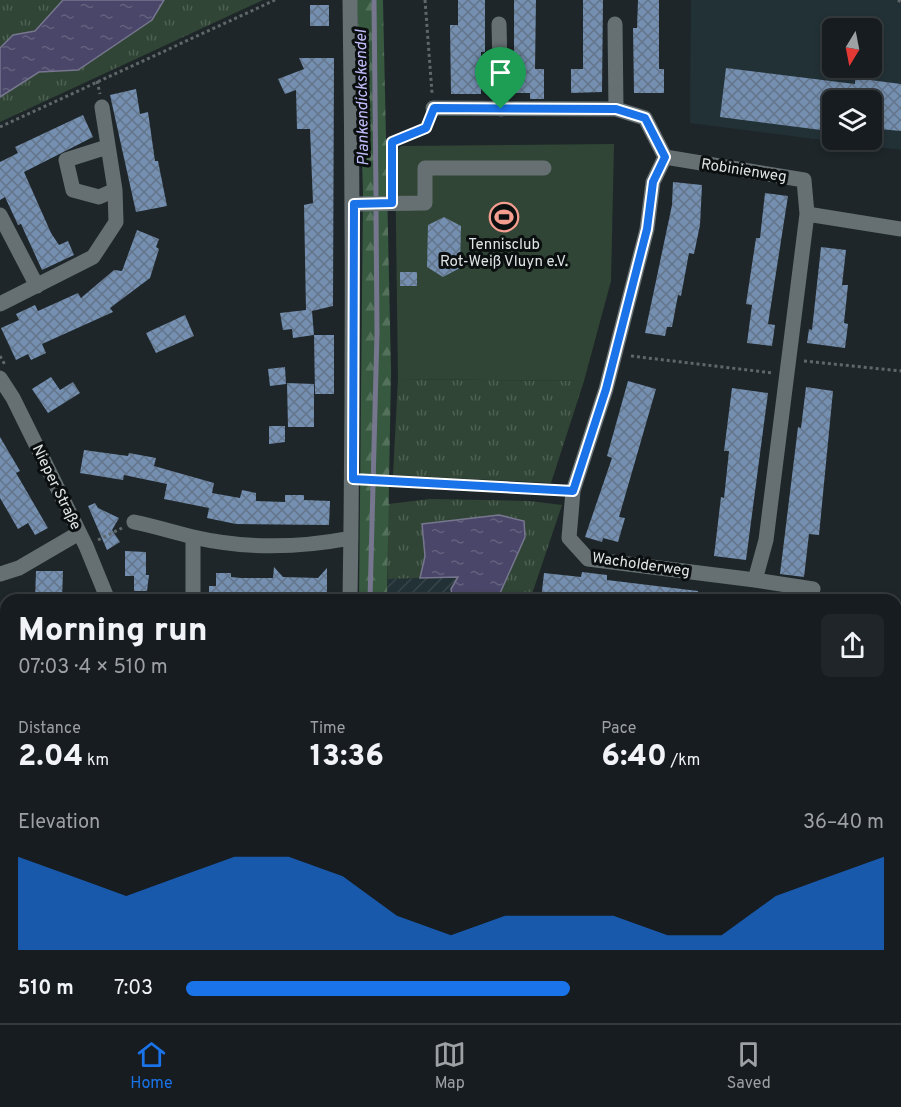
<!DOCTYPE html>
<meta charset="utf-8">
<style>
body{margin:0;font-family:Overpass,sans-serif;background:#1f2528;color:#f1f3f6;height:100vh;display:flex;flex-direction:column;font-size:22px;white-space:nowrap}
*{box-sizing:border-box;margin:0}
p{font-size:20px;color:#9ea1a4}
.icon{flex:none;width:33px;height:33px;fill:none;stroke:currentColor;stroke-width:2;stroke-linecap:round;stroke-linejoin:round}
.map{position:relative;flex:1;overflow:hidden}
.sheet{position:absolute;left:0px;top:594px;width:902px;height:429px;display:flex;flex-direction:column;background:#161c1f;border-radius:18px 18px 0 0;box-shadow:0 3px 9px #0003,0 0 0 2px #353a3d}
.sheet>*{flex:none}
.needle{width:39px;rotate:190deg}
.fabs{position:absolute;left:822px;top:18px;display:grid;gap:12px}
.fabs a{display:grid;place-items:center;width:60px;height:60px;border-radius:9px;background:#161c1f;box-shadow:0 3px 9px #0003,0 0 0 2px #353a3d;font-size:30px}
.pin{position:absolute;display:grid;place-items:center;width:51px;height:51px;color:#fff;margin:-62px -26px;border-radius:50% 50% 50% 0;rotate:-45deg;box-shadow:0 0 6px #0007}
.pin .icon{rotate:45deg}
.round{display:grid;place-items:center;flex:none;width:63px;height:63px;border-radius:9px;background:#1f2528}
.overview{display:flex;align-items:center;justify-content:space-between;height:102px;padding:0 18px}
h1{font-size:33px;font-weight:800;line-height:45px}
.stats{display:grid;grid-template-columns:repeat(3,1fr);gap:9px;height:102px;padding:6px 18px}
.stats div{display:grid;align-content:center}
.stats b{font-size:30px;font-weight:800}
.stats small{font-size:16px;font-weight:400}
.stats p{font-size:16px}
.chart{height:168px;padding:12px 18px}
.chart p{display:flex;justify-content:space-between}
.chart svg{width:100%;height:108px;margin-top:6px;fill:#1a73e8;opacity:.7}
ul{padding:0 18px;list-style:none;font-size:20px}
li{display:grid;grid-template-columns:96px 72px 1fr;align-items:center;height:45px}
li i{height:15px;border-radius:8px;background:#1a73e8}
.tabs{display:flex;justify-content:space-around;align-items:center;height:84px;border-top:2px solid #353a3d;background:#161c1f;font-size:16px;color:#9ea1a4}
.tabs a{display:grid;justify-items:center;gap:3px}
.tabs .active{color:#1a73e8}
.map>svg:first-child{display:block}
.built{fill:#223136;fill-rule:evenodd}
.industrial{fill:url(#industrial-furrows)}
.grass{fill:url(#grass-tufts)}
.forest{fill:url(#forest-firs)}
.pitch{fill:#304535}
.water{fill:url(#water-ripples);stroke:#76768e;stroke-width:1.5}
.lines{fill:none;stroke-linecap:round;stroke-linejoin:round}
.stream{stroke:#76768e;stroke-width:5}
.building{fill:url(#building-cross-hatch)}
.path{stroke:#5f6769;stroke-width:3;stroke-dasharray:3 3;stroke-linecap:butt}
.minor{stroke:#667073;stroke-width:15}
.route-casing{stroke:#fff;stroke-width:12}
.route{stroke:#1a73e8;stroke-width:8}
.labels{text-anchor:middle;stroke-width:6;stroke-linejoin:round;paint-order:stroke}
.street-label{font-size:15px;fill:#dfe5e6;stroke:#0b0f10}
.poi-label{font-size:15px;fill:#dfe5e6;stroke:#0b0f10}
.water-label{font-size:16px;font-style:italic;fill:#c1bdfb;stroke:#0b0f10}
</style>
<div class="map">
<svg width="901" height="1023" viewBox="0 0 901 1023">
<defs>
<pattern id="industrial-furrows" width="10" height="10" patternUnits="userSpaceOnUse" patternTransform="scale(1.5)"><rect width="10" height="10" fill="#223136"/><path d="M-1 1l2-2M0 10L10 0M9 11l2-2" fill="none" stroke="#374549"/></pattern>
<pattern id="grass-tufts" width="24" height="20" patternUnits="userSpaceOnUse" patternTransform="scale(1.5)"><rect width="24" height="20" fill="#304535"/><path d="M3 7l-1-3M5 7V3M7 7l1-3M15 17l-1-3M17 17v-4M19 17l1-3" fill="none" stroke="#4e6052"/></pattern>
<pattern id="forest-firs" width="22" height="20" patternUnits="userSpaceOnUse" patternTransform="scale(1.5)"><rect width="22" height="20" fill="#375940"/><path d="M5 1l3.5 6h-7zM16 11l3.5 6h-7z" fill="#54715c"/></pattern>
<pattern id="water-ripples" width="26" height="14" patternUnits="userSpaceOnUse" patternTransform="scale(1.5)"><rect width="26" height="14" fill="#494669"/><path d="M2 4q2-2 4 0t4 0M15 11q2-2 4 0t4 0" fill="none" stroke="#63617e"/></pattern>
<pattern id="building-cross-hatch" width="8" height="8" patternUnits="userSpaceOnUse" patternTransform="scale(1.5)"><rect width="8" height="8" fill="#748faf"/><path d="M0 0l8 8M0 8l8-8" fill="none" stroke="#63758a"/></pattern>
</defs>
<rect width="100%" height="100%" fill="#1e2629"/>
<!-- built -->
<path class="built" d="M 691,0 L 901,0 L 901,150 L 690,123 ZM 832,28 L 872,28 L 872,68 L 832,68 ZM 832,100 L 872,100 L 872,140 L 832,140 Z
M 499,1017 L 635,1017 L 630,1023 L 498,1023 Z"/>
<!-- industrial -->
<path class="industrial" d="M 459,577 L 451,589 L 453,600 L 387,600 L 388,579 Z"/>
<!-- grass -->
<path class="grass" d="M 0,0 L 63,0 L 35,32 L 13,35 L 0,48 Z
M 164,0 L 263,0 L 0,122 L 0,97 L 39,72 L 78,70 L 152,20 Z
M 398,379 L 584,381 L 551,483 L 393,475 Z
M 430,499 L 530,501 L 562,505 L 530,600 L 497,600 L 525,537 C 490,527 458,516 422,524 L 425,556 L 420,578 L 388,579 L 388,504 Z
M 142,1017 L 202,1017 L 201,1023 L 142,1023 Z"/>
<!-- forest -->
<path class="forest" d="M 357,0 L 383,0 L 391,371 L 387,600 L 359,600 L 363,193 Z"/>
<!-- pitch -->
<path class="pitch" d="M 614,144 L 611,281 L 584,381 L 398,379 L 395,154 L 401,146 Z"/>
<!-- water -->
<path class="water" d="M 63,0 L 164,0 L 152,20 L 78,70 L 39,72 L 0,97 L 0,48 L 13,35 L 35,31 Z
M 499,515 L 524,521 L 525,537 L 497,600 L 453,600 L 451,589 L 458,577 L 420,578 L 425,556 L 422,524 Z
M 202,1017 L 268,1017 L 265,1023 L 201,1023 Z
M 272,1017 L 299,1017 L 296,1023 L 274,1023 Z"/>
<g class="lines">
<!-- stream -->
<path class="stream" d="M 374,0 L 376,195
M 370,600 L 377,333 L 376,211"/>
</g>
<!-- building -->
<path class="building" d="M 458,0 L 485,0 L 485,52 L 481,52 L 481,94 L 451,94 L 450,25 L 458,25 Z
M 514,0 L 536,0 L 535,69 L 544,69 L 544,99 L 530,99 L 530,93 L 514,93 Z
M 583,0 L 603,0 L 602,92 L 571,93 L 571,69 L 583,69 Z
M 638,0 L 659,0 L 659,69 L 664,69 L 664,93 L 634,93 L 633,28 L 637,28 Z
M 310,5 L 329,5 L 329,26 L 310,26 Z
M 299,58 L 334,58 L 333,306 L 312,311 L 314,335 L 334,335 L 334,394 L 315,394 L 314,335 L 293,338 L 292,329 L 283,330 L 280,313 L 306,310 L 304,205 L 313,203 L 310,129 L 297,129 L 296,90 L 285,94 L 278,79 L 304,69 Z
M 726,68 L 855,84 L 855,78 L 901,84 L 901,131 L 879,129 L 880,125 L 872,124 L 872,100 L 832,100 L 829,131 L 720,117 Z
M 136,89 L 140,114 L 148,112 L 155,161 L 158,161 L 167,206 L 136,212 L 110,95 Z
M 83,115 L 93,137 L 24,172 L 51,233 L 59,245 L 68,241 L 74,255 L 42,270 L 21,224 L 18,225 L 5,197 L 0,200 L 0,162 L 18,153 L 15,147 Z
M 673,182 L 702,185 L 700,225 L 694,254 L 689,253 L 681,296 L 678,295 L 672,327 L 667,327 L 665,336 L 645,333 L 672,205 Z
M 765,193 L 788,196 L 768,324 L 775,325 L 772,346 L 747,343 L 752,305 L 746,304 L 756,238 L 760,238 Z
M 444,217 L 461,226 L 460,268 L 443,277 L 427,267 L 428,225 Z
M 137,230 L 159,239 L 156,247 L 159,249 L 150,278 L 110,308 L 113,312 L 42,344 L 46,353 L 31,360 L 28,354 L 16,360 L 1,328 L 19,320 L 16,314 L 35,305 L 38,311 L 78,293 L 81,298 L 114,270 L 122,271 Z
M 821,247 L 846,250 L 842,285 L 848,285 L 844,323 L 848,324 L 845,348 L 807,343 L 809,329 L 812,330 Z
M 400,272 L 417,272 L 417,286 L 400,286 Z
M 185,315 L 194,336 L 156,353 L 146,333 Z
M 285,367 L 286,384 L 270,386 L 268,369 Z
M 51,377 L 60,390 L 73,382 L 80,393 L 48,413 L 32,389 Z
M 628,381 L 656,389 L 619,517 L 625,518 L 618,542 L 603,538 L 602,542 L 585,537 L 612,458 L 607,456 Z
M 287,383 L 314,384 L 314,427 L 288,427 Z
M 806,387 L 833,391 L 819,535 L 809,534 L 804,577 L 780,574 L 798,427 L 801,428 Z
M 732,388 L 768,393 L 746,560 L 714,556 L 721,497 L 724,498 L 729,451 L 724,451 Z
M 269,426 L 285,426 L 285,442 L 269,444 Z
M 0,437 L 20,471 L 16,473 L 48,528 L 35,535 L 28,523 L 18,529 L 0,498 Z
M 84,450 L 128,456 L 129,453 L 156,458 L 154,466 L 214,483 L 212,493 L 240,498 L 242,490 L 256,493 L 256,501 L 285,502 L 285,495 L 304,495 L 304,500 L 330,501 L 329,525 L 236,524 L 207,518 L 209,508 L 164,499 L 167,484 L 124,475 L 123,480 L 80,473 Z
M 95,503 L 98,508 L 119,518 L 112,530 L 120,542 L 107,550 L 88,506 Z
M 125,551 L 146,552 L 146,575 L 149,575 L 147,591 L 134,591 L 134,576 L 125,576 Z
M 274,567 L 283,577 L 318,578 L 327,568 L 327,600 L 209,600 L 209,586 L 216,586 L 216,573 L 231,573 L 231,577 L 241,578 L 273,578 Z
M 36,571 L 63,571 L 62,600 L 35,600 Z
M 582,572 L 607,575 L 607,580 L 698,591 L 697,600 L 541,600 L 544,573 L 581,577 Z"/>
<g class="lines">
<!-- path -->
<path class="path" d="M 425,0 L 432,93
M 898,0 L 901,2
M 97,81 L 100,94
M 0,127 L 275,0
M 392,189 L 392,142 L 426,128 L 428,123
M 0,356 L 5,365
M 631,356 L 773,373
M 804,361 L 901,371
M 365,480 L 559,490
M 98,540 L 122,528
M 0,815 L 6,814
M 171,1023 L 171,1017"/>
<!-- minor -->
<path class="minor" d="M 499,24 L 501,109
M 615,24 L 616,109
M 433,108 L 616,109 L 645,118 L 665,157
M 107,147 L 66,160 L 73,190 L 99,197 L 115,190
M 665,157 L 653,182 L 647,229 L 606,389 L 573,491 L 569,538 L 588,559 L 755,580 L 766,540 L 807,214
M 665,157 L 804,180 L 807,214 L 901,229
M 354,204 L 425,203 L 425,168 L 544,168
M 0,215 L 37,286
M 0,304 L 93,257 L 116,222 L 115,190 L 102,107
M 0,378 L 13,398 L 86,546 L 108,600
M 134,522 C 154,526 173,532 193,537 C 245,549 299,548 351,538
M 193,537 L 193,600
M 0,574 L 19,568 L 79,533
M 755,580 L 813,589
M 350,600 C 353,400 353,200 350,0
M 0,734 L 6,734
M 0,833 L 6,833
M 896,885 L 901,887
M 0,972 L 6,971
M 704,1017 L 711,1023
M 485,1023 L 485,1017"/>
</g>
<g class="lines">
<!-- route casing -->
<g class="route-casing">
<path id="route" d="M 434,108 L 616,109 L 645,118 L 665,157 L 653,182 L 647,229 L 606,389 L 573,491 L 353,479 L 354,204 L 392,203 L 392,142 L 426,128 Z"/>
</g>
<!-- route -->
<use href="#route" class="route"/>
</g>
<!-- icons -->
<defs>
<g id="stadium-ring" transform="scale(1.5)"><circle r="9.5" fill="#0b0f10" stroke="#f59d8f" stroke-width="1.5"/><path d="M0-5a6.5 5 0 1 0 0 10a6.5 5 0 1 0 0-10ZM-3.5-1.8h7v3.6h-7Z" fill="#f59d8f"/></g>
</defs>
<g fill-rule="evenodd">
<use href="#stadium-ring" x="504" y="217"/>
</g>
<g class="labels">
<!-- street labels -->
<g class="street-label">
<text transform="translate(744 170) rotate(9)" y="5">Robinienweg</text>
<text transform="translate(57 487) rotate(64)" y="5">Nieper Straße</text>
<text transform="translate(641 564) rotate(8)" y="5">Wacholderweg</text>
</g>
<!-- poi labels -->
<g class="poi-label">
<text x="504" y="249">Tennisclub<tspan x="504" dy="17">Rot-Weiß Vluyn e.V.</tspan></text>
</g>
<!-- water labels -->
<g class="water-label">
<text transform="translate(361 98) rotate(-91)" y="6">Plankendickskendel</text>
</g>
</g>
</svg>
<div class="fabs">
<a><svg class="needle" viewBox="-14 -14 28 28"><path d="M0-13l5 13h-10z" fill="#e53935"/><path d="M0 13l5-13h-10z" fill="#9ea1a4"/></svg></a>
<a><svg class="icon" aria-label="layers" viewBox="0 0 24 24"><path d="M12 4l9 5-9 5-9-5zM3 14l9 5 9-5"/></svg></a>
</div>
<div class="pin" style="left:501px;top:109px;background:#1e9e55"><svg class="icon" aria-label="arrive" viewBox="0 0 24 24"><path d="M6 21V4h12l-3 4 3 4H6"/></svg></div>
<section class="sheet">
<div class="overview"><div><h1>Morning run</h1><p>07:03 · 4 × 510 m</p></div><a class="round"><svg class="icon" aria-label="share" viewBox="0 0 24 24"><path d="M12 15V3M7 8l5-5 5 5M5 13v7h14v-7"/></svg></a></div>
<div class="stats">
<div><p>Distance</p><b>2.04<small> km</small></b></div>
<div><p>Time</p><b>13:36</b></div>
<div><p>Pace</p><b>6:40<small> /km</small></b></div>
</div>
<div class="chart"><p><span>Elevation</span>36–40 m</p>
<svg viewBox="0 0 160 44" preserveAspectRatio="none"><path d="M0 44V6L10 14L20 22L30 14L40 6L50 6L60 14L70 30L80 38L90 30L100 30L110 30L120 38L130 38L140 22L150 14L160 6V44z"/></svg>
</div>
<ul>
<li><b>510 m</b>7:03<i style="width:55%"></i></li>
</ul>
</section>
</div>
<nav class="tabs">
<a class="active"><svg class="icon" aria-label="home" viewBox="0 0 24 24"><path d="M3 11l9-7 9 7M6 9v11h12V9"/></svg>Home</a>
<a><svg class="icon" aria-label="map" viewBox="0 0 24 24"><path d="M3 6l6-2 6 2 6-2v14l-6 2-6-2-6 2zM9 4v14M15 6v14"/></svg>Map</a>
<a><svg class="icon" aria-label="saved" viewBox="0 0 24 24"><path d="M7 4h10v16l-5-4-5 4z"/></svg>Saved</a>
</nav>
